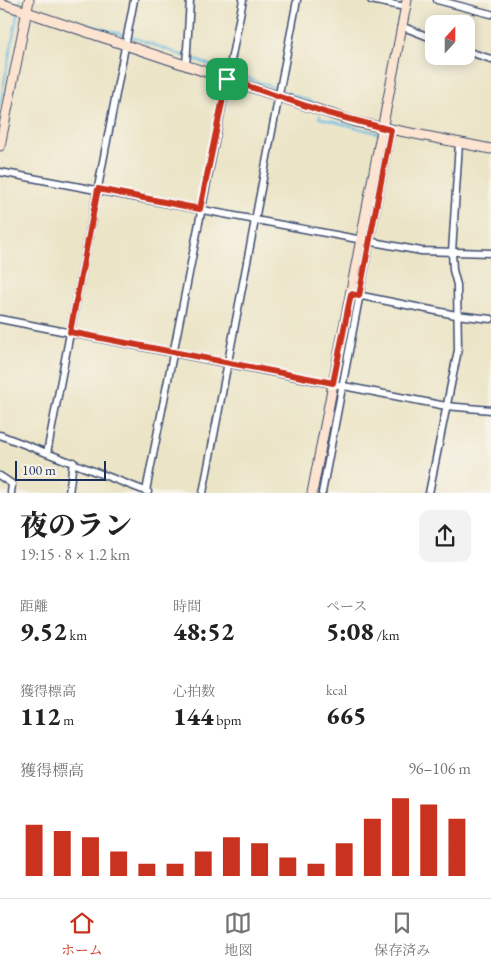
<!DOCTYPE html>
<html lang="ja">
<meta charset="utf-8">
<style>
:root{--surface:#fff;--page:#f2f2f2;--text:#222;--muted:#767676;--line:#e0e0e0;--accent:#c8321e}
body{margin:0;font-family:"EB Garamond","Noto Serif JP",serif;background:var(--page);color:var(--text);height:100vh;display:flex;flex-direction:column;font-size:19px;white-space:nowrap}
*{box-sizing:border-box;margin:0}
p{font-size:16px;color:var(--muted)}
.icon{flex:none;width:28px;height:28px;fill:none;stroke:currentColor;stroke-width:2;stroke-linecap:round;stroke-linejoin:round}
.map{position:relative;height:493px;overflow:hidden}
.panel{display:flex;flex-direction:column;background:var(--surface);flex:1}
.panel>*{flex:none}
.needle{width:32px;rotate:21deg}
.controls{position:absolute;left:425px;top:15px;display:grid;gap:10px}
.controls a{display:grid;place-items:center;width:50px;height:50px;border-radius:10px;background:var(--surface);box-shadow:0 2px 12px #0003;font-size:25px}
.scale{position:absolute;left:15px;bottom:12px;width:91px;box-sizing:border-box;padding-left:5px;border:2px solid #1b2f5e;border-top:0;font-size:14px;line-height:18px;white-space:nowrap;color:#1b2f5e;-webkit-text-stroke:4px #f7f3e8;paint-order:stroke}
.pin{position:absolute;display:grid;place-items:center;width:42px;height:42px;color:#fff;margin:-21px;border-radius:10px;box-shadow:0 2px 8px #0006}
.round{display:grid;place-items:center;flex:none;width:52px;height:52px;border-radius:10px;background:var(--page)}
.overview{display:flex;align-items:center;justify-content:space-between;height:85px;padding:0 20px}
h1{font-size:28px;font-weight:800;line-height:38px}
.figures{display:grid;grid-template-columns:repeat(3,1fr);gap:8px;height:85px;padding:5px 20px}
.figures div{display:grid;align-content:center}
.figures b{font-size:25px;font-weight:800}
.figures small{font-size:14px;font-weight:400}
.figures p{font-size:14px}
.chart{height:140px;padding:10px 20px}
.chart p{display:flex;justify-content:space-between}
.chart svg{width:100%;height:90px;margin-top:5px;stroke:var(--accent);stroke-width:6}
.menu{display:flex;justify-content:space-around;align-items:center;height:70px;border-top:1px solid var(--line);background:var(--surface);font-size:14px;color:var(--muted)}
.menu a{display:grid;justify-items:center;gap:2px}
.menu .on{color:var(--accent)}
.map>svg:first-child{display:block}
</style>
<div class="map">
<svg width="491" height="493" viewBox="0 0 491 493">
<rect width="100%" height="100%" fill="#f7f3e8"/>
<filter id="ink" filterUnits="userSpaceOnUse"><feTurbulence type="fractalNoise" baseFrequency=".02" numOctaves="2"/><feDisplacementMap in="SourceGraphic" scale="10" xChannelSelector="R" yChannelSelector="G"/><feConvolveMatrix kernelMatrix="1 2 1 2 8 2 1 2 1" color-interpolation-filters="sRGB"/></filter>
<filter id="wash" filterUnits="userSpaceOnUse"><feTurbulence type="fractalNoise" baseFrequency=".0096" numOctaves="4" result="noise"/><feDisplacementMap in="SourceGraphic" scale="20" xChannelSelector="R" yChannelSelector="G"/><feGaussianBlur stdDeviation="1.12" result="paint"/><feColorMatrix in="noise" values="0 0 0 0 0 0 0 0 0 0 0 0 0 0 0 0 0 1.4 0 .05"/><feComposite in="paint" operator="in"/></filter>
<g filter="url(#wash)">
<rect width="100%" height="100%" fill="#ebe4c6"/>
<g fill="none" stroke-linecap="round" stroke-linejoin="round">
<g stroke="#64bbe1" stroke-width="2">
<path d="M19 6 20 0"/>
<path d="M77 21 125 35"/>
<path d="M130 36 184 56"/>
<path d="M188 57 226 71"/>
<path d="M231 72 278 89"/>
<path d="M283 91 323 106"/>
<path d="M0 104 18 11"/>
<path d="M320 115 319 118 377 133"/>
<path d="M317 493 386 136H384"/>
</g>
</g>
</g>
<g filter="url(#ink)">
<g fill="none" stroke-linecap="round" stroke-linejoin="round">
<g stroke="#3a4a6e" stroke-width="9">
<g id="street">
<path d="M371 0 405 7"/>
<path d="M437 0 491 14"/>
<path d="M401 26 434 39"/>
<path d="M466 51 491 59"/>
<path d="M186 66 190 0"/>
<path d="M0 172 421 251 491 253"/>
<path d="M357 295 456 315 491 319"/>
<path d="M0 319 446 406 491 410"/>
<path d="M0 435 148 492"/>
<path d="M47 453 134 0"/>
<path d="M0 476 12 484 11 493"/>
<path d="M146 491 243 0"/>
<path d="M69 493 73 462"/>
<path d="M203 493 297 0"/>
<path d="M322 493 391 130"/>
<path d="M429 493 458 350 457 285 453 270 452 252 459 143"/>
</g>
</g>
<g stroke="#3a4a6e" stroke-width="11">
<g id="secondary">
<path d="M0 3 355 122 491 149"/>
<path d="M0 146 29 0"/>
<path d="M312 493 407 0"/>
</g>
</g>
<use href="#street" stroke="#fff" stroke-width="6"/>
<use href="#secondary" stroke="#fde4d1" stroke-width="9"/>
</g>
</g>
<g fill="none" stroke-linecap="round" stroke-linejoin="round" filter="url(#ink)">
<g stroke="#fff" stroke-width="10">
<path id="route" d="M227 79 327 113 391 130 359 296 351 294 333 383 70 332 98 189 200 209Z"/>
</g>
<use href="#route" stroke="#c8321e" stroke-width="6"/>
</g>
</svg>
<div class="controls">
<a><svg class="needle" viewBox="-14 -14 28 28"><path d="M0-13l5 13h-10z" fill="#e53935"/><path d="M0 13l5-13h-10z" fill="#767676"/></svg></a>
</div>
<div class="scale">100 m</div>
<div class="pin" style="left:227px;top:79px;background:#1e9e55"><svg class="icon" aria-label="arrive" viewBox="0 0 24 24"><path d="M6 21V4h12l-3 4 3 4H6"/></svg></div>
</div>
<section class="panel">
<div class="overview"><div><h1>夜のラン</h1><p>19:15 · 8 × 1.2 km</p></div><a class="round"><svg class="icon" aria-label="share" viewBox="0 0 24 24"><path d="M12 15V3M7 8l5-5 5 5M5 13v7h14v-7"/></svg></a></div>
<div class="figures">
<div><p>距離</p><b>9.52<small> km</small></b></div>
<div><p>時間</p><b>48:52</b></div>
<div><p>ペース</p><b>5:08<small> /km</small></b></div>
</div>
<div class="figures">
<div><p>獲得標高</p><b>112<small> m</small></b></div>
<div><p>心拍数</p><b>144<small> bpm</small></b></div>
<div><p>kcal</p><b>665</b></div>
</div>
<div class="chart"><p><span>獲得標高</span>96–106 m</p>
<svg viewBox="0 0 160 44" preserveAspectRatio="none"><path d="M5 44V19M15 44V22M25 44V25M35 44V32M45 44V38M55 44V38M65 44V32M75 44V25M85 44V28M95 44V35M105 44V38M115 44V28M125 44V16M135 44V6M145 44V9M155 44V16"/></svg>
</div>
</section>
<nav class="menu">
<a class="on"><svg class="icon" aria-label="home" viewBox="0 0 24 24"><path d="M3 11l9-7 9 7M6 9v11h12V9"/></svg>ホーム</a>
<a><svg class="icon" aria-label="map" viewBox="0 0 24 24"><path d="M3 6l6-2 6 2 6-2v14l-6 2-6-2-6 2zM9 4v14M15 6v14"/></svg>地図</a>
<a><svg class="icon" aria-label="saved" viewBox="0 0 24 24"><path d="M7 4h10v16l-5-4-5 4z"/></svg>保存済み</a>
</nav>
